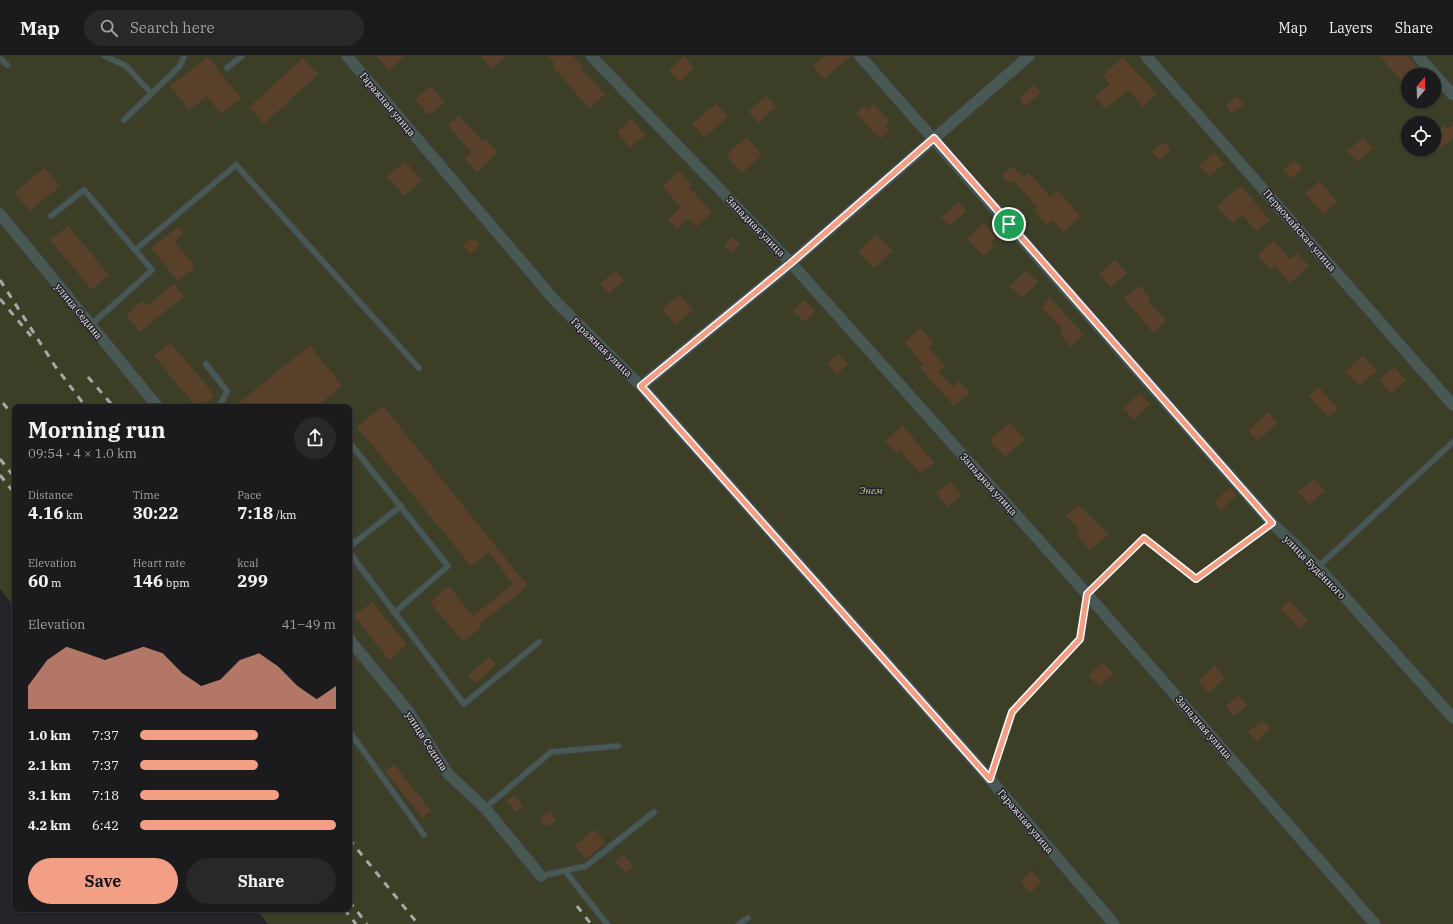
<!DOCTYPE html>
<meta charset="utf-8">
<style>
:root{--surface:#1b1a1d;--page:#28272a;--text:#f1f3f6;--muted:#a0a1a4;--line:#39383b;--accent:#f39f85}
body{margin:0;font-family:"IBM Plex Serif",serif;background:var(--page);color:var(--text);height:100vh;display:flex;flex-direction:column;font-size:15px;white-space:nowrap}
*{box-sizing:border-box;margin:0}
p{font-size:13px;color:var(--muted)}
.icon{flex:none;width:22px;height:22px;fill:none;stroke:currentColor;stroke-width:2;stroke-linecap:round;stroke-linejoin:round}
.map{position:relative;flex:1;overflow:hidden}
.drawer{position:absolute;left:12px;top:348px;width:340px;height:508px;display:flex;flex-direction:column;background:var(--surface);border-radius:8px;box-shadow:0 1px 3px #0004,0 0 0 1px var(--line)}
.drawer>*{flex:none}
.needle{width:26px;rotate:19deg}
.fabs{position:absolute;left:1401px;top:12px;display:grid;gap:8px}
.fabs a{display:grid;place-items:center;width:40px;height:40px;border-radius:50%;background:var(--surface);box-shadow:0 1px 3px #0004,0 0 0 1px var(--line);font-size:20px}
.pin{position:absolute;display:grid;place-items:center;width:34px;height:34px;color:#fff;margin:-17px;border:2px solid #fff;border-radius:50%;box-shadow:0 1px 4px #0007}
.round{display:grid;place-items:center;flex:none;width:42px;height:42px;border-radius:21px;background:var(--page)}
.summary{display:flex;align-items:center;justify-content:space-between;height:68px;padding:0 16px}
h1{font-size:22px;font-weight:700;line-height:30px}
.stats{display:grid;grid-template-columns:repeat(3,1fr);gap:6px;height:68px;padding:4px 16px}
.stats div{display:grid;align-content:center}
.stats b{font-size:17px;font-weight:700}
.stats small{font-size:11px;font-weight:400}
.stats p{font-size:11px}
.chart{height:112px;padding:8px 16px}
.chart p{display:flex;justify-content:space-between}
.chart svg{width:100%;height:72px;margin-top:4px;fill:var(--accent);opacity:.7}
.cta{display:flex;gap:8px;margin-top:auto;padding:8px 16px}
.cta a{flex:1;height:46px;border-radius:24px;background:var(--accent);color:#111;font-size:16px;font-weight:700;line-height:46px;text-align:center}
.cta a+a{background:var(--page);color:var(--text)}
ul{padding:0 16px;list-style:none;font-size:13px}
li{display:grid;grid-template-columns:64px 48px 1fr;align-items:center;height:30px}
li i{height:10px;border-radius:5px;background:var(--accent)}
header{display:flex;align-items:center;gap:24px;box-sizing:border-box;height:56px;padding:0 20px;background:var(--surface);border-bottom:1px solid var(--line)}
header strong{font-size:19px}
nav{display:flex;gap:22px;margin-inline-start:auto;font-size:14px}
.search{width:280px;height:36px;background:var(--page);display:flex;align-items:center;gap:10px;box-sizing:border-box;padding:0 14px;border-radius:22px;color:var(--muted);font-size:15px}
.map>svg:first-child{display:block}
</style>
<header>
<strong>Map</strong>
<div class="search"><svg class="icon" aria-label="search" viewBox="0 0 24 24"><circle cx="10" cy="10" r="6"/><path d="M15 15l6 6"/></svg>Search here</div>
<nav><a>Map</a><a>Layers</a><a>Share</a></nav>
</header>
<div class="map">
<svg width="1453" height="868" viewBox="0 0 1453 868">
<rect width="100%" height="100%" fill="#242327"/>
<path fill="#3c3f25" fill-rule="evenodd" d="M0 0H1453V868H268L256 853H349V351H15V552L0 533ZM1408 19H1434V45H1408ZM1408 67H1434V93H1408Z"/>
<g fill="#58402a">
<path d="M376 0H405L389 14Z"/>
<path d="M481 0H506L492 13Z"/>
<path d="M548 0H573L583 12 581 14 605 38 590 53 552 10 555 8Z"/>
<path d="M684 0 695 12 680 26 669 14Z"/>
<path d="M824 0H851L824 23 813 9Z"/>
<path d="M1380 0H1408L1424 19H1408V32Z"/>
<path d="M208 1 241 43 221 58 207 40 189 54 170 30Z"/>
<path d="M1123 1 1157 38 1143 51 1128 34 1105 53 1095 41 1110 28 1103 19Z"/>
<path d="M303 2 318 18 264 68 249 51Z"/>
<path d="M1034 29 1041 37 1025 50 1019 42Z"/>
<path d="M431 30 445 46 429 59 415 43Z"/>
<path d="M766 40 776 51 758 67 748 55Z"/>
<path d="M1237 40 1244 48 1233 58 1226 50Z"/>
<path d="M716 47 728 61 704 82 692 68Z"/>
<path d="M874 48 890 65 885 70 889 75 880 83 856 58 865 49 869 53Z"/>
<path d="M459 59 483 86 486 83 498 97 477 116 464 102 471 96 448 69Z"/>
<path d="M631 63 645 79 630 92 617 76Z"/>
<path d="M1453 68V82L1440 93 1434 86V79L1445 69 1448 73Z"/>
<path d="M747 81 762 99 742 117 726 99Z"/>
<path d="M1363 82 1373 93 1357 106 1347 95Z"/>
<path d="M1164 86 1171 94 1159 104 1152 96Z"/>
<path d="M1214 96 1224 108 1210 120 1199 109Z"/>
<path d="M1294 104 1302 113 1291 123 1283 114Z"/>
<path d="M405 105 422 125 404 140 387 120Z"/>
<path d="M1012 110 1023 122 1029 117 1050 141 1058 134 1081 161 1063 176 1053 164 1047 169 1034 154 1037 152 1014 125 1010 128 1002 119Z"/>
<path d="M45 111 60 130 30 155 14 137Z"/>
<path d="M680 115 692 129 689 131 712 157 696 171 688 163 677 173 668 163 681 151 662 130Z"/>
<path d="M1320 125 1338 146 1323 158 1305 137Z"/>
<path d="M1241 130 1270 164 1257 176 1243 159 1233 168 1217 150Z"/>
<path d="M958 146 967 155 949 170 941 161Z"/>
<path d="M984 167 996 181 990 187 994 191 983 200 967 182Z"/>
<path d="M68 170 109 219 92 234 50 184Z"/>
<path d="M178 171 184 178 175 185 195 211 178 225 151 192Z"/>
<path d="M877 178 893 195 874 212 858 195Z"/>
<path d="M472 181 480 189 471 198 463 190Z"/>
<path d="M733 181 740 189 731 197 724 189Z"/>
<path d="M1274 185 1290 203 1297 197 1309 210 1290 227 1275 210 1271 214 1258 199Z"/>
<path d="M1115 204 1127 217 1111 231 1099 218Z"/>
<path d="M616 214 624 224 609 238 600 228Z"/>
<path d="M1027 214 1038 226 1022 242 1010 230Z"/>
<path d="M174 228 184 240 140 276 126 259 142 245 147 250Z"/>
<path d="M1139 229 1150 242 1148 244 1166 265 1153 277 1124 242Z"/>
<path d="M680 238 693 254 676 269 662 253Z"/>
<path d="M1050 242 1084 279 1070 291 1060 278 1063 274 1041 251Z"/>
<path d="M804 244 815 256 804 266 793 254Z"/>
<path d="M920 272 933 286 928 291 945 310 939 316 953 331 959 325 970 337 954 350 919 311 923 308 904 286Z"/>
<path d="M171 287 215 340 201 351H196L154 300Z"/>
<path d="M310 289 342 330 316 351H234Z"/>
<path d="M838 298 848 308 837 318 827 308Z"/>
<path d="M1363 300 1377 315 1359 330 1345 315Z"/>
<path d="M1395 311 1406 324 1391 338 1379 324Z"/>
<path d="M1319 331 1338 353 1328 361 1309 340Z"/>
<path d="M1140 337 1150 348 1134 364 1123 352Z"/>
<path d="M383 350 528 530 480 568 482 571 463 586 430 546 449 530 473 560 513 528 488 496 471 510 357 371Z"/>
<path d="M1268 356 1278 367 1257 385 1248 374Z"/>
<path d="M1010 366 1025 383 1005 401 989 384Z"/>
<path d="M903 369 934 407 920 418 901 395 897 398 885 385Z"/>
<path d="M1314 422 1325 435 1309 449 1298 436Z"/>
<path d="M951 425 962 439 948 451 936 437Z"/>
<path d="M1230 431 1237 439 1221 454 1214 446Z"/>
<path d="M1078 449 1109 478 1090 494 1076 479 1080 475 1066 460Z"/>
<path d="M1290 544 1308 565 1299 573 1281 552Z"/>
<path d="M372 546 407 589 389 604 354 560Z"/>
<path d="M489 601 496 609 475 627 468 619Z"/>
<path d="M1103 606 1114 618 1099 631 1088 619Z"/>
<path d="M1215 610 1225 622 1208 637 1198 625Z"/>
<path d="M1239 639 1247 649 1234 660 1226 650Z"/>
<path d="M1262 664 1270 673 1257 685 1248 676Z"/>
<path d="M394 708 431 755 422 762 385 715Z"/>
<path d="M514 739 523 751 516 756 507 745Z"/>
<path d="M550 755 556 764 546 771 540 762Z"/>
<path d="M595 773 605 787 586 803 575 789Z"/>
<path d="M623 798 634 811 626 817 615 805Z"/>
<path d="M1032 814 1042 826 1030 837 1020 825Z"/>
</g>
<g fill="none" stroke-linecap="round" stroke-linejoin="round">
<g stroke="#403f43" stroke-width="8">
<g id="service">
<path d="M105 0 126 10 151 37"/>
<path d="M0 2 7 9"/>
<path d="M227 12 242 0"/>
<path d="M124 64 180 10 184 0"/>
<path d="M51 160 84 134 152 214 91 269"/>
<path d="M135 194 236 109 419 312"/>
<path d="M206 308 227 335 219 351"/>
<path d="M349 386 448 510 394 557"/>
<path d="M349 491 401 450"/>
<path d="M349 496 464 648 539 586"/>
<path d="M1318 511 1453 386"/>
<path d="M349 675 424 779"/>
<path d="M990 723 1012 656 1080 583 1087 538 1144 482 1196 523 1272 467"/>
<path d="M485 752 551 696 618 690"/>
<path d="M565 815 607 868"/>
<path d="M541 820 586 810 654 756"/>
<path d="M739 868 748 862"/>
</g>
</g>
<g stroke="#403f43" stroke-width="13">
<g id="minor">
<path d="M347 0 557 247 641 330 990 723 1114 868"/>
<path d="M591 0 791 207 1087 538 1375 868"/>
<path d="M860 0 1272 467 1318 511 1453 662"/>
<path d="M1146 0 1453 349"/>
<path d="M1418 0 1453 39"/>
<path d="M0 158 158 351"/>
<path d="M641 330 791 207 1029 0"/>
<path d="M349 583 409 656 448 718 485 752 541 820"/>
</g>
</g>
<use href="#service" stroke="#485852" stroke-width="5.5"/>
<use href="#minor" stroke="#485852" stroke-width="11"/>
<g stroke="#a7a7aa" stroke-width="3" stroke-dasharray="7 7" stroke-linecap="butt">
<path d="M0 224 55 310 86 351"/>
<path d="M0 243 31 280"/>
<path d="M88 321 114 351"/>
<path d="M3 347 15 362"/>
<path d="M0 403 15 422"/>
<path d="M0 419 15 438"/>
<path d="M349 783 418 868"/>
<path d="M349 845 367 868"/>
<path d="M577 850 591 868"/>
<path d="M344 853 356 868"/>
</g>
</g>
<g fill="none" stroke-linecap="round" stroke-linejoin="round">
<g stroke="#fff" stroke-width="8">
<path id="route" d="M934 82 1272 467 1196 523 1144 482 1087 538 1080 583 1012 656 990 723 641 330 791 207Z"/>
</g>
<use href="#route" stroke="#f39f85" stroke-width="5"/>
</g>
<g text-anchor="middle" stroke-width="3" stroke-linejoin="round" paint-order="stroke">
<g font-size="10" fill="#eaeaed" stroke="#242327">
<text transform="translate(388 48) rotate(50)" y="4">Гаражная улица</text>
<text transform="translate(756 170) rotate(46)" y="4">Западная улица</text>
<text transform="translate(1300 174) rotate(49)" y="4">Первомайская улица</text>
<text transform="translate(79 255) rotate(51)" y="4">улица Седина</text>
<text transform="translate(602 291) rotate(44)" y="4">Гаражная улица</text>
<text transform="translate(989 428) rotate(48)" y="4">Западная улица</text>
<text transform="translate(1315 511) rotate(46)" y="4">улица Будённого</text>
<text transform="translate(1204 671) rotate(49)" y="4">Западная улица</text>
<text transform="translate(427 685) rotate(57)" y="4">улица Седина</text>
<text transform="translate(1026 765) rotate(50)" y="4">Гаражная улица</text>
</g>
<g font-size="10" font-style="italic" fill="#c5cb91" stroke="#242327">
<text x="871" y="438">Энем</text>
</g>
</g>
</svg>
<div class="fabs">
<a><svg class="needle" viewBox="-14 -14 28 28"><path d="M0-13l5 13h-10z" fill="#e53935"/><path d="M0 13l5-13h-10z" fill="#a0a1a4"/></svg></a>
<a><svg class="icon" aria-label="locate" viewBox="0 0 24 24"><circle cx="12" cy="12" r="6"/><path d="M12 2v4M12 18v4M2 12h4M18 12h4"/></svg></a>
</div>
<div class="pin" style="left:1009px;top:168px;background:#1e9e55"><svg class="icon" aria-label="arrive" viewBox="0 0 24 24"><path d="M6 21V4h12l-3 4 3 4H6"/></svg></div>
<section class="drawer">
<div class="summary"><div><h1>Morning run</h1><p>09:54 · 4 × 1.0 km</p></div><a class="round"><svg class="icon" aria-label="share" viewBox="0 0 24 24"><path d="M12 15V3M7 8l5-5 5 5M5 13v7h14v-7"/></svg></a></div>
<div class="stats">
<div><p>Distance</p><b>4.16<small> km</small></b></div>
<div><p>Time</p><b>30:22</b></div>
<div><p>Pace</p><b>7:18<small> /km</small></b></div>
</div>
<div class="stats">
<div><p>Elevation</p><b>60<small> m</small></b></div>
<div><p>Heart rate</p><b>146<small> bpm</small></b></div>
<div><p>kcal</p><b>299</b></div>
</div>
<div class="chart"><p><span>Elevation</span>41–49 m</p>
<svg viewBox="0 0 160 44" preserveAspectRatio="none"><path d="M0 44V30L10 14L20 6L30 10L40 14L50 10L60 6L70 10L80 22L90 30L100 26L110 14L120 10L130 18L140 30L150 38L160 30V44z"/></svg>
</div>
<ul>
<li><b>1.0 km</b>7:37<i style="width:60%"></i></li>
<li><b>2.1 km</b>7:37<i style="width:60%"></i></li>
<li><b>3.1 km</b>7:18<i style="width:71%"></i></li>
<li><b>4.2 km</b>6:42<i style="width:100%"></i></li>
</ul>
<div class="cta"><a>Save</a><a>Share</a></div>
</section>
</div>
